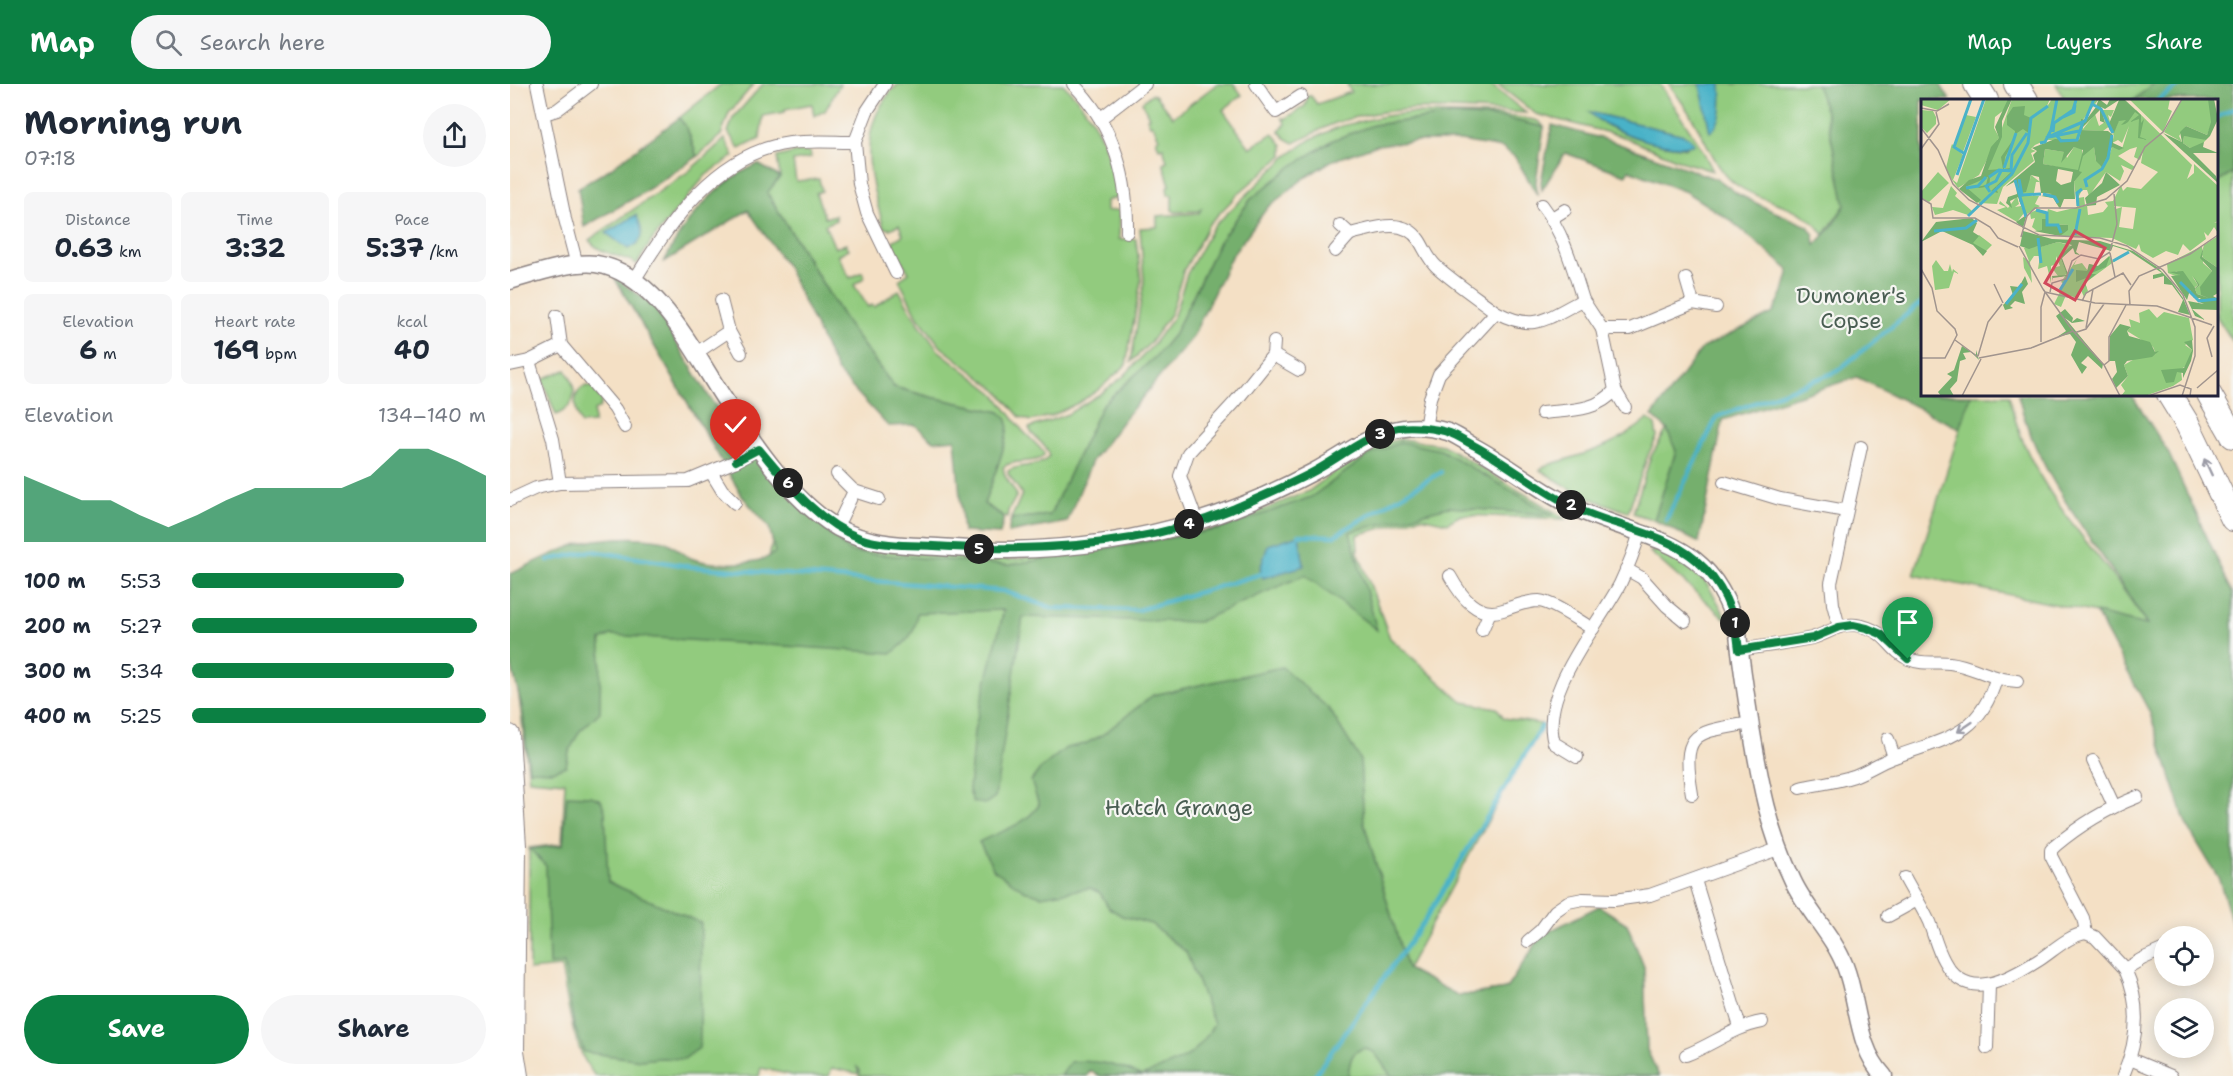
<!DOCTYPE html>
<meta charset="utf-8">
<style>
:root{--surface:#fff;--page:#f6f6f7;--text:#1f2937;--muted:#747a83;--accent:#0b8043}
body{margin:0;font-family:"Shantell Sans",sans-serif;background:var(--page);color:var(--text);height:100vh;display:flex;flex-direction:column;font-size:22px;white-space:nowrap}
*{box-sizing:border-box;margin:0}
p{font-size:20px;color:var(--muted)}
.icon{flex:none;width:33px;height:33px;fill:none;stroke:currentColor;stroke-width:2;stroke-linecap:round;stroke-linejoin:round}
.map{position:relative;flex:1;overflow:hidden}
.details{display:flex;flex-direction:column;background:var(--surface);width:510px}
.details>*{flex:none}
.tools{position:absolute;left:1644px;top:842px;display:grid;gap:12px}
.tools a{display:grid;place-items:center;width:60px;height:60px;border-radius:50%;background:var(--surface);box-shadow:0 3px 15px #0003;font-size:30px}
.pin{position:absolute;display:grid;place-items:center;width:51px;height:51px;color:#fff;margin:-62px -26px;border-radius:50% 50% 50% 0;rotate:-45deg;box-shadow:0 0 6px #0007}
.pin .icon{rotate:45deg}
.km{position:absolute;width:30px;height:30px;margin:-15px;border-radius:50%;background:#222;color:#fff;font-size:16px;line-height:30px;text-align:center}
.round{display:grid;place-items:center;flex:none;width:63px;height:63px;border-radius:32px;background:var(--page)}
.headline{display:flex;align-items:center;justify-content:space-between;height:102px;padding:0 24px}
h1{font-size:33px;font-weight:700;line-height:45px}
.metrics{display:grid;grid-template-columns:repeat(3,1fr);gap:9px;height:102px;padding:6px 24px}
.metrics div{display:grid;align-content:center;border-radius:9px;background:var(--page);text-align:center}
.metrics b{font-size:26px;font-weight:700}
.metrics small{font-size:16px;font-weight:400}
.metrics p{font-size:16px}
.chart{height:168px;padding:12px 24px}
.chart p{display:flex;justify-content:space-between}
.chart svg{width:100%;height:108px;margin-top:6px;fill:var(--accent);opacity:.7}
.primary-button{display:flex;gap:12px;margin-top:auto;padding:12px 24px}
.primary-button a{flex:1;height:69px;border-radius:36px;background:var(--accent);color:#fff;font-size:24px;font-weight:700;line-height:69px;text-align:center}
.primary-button a+a{background:var(--page);color:var(--text)}
ul{padding:0 24px;list-style:none;font-size:20px}
li{display:grid;grid-template-columns:96px 72px 1fr;align-items:center;height:45px}
li i{height:15px;border-radius:8px;background:var(--accent)}
header{display:flex;align-items:center;gap:36px;box-sizing:border-box;height:84px;padding:0 30px;background:var(--accent);color:#fff}
header strong{font-size:28px}
nav{display:flex;gap:33px;margin-inline-start:auto;font-size:21px}
.search{width:420px;height:54px;background:var(--page);display:flex;align-items:center;gap:15px;box-sizing:border-box;padding:0 21px;border-radius:33px;color:var(--muted);font-size:22px}
main{display:flex;flex:1;min-height:0}
.map>svg:first-child{display:block}
</style>
<header>
<strong>Map</strong>
<div class="search"><svg class="icon" aria-label="search" viewBox="0 0 24 24"><circle cx="10" cy="10" r="6"/><path d="M15 15l6 6"/></svg>Search here</div>
<nav><a>Map</a><a>Layers</a><a>Share</a></nav>
</header>
<main>
<section class="details">
<div class="headline"><div><h1>Morning run</h1><p>07:18</p></div><a class="round"><svg class="icon" aria-label="share" viewBox="0 0 24 24"><path d="M12 15V3M7 8l5-5 5 5M5 13v7h14v-7"/></svg></a></div>
<div class="metrics">
<div><p>Distance</p><b>0.63<small> km</small></b></div>
<div><p>Time</p><b>3:32</b></div>
<div><p>Pace</p><b>5:37<small> /km</small></b></div>
</div>
<div class="metrics">
<div><p>Elevation</p><b>6<small> m</small></b></div>
<div><p>Heart rate</p><b>169<small> bpm</small></b></div>
<div><p>kcal</p><b>40</b></div>
</div>
<div class="chart"><p><span>Elevation</span>134–140 m</p>
<svg viewBox="0 0 160 44" preserveAspectRatio="none"><path d="M0 44V17L10 22L20 27L30 27L40 33L50 38L60 33L70 27L80 22L90 22L100 22L110 22L120 17L130 6L140 6L150 11L160 17V44z"/></svg>
</div>
<ul>
<li><b>100 m</b>5:53<i style="width:72%"></i></li>
<li><b>200 m</b>5:27<i style="width:97%"></i></li>
<li><b>300 m</b>5:34<i style="width:89%"></i></li>
<li><b>400 m</b>5:25<i style="width:100%"></i></li>
</ul>
<div class="primary-button"><a>Save</a><a>Share</a></div>
</section>
<div class="map">
<svg width="1723" height="992" viewBox="0 0 1723 992">
<rect width="100%" height="100%" fill="#f6f6f2"/>
<filter id="ink" filterUnits="userSpaceOnUse"><feTurbulence type="fractalNoise" baseFrequency=".0167" numOctaves="2"/><feDisplacementMap in="SourceGraphic" scale="12" xChannelSelector="R" yChannelSelector="G"/><feConvolveMatrix kernelMatrix="1 2 1 2 8 2 1 2 1" color-interpolation-filters="sRGB"/></filter>
<filter id="wash" filterUnits="userSpaceOnUse"><feTurbulence type="fractalNoise" baseFrequency=".008" numOctaves="4" result="noise"/><feDisplacementMap in="SourceGraphic" scale="24" xChannelSelector="R" yChannelSelector="G"/><feGaussianBlur stdDeviation="1.35" result="paint"/><feColorMatrix in="noise" values="0 0 0 0 0 0 0 0 0 0 0 0 0 0 0 0 0 1.4 0 .05"/><feComposite in="paint" operator="in"/></filter>
<g filter="url(#wash)">
<rect width="100%" height="100%" fill="#f4e0c5"/>
<g fill="#92cb7e" stroke="#5a765c" stroke-width="1.5" fill-rule="evenodd">
<path d="M211 0H244L219 29 211 51 187 73 177 44 169 34Z"/>
<path d="M253 0H330L315 27 304 32 302 20 275 25V28L253 32 250 55 229 65 218 48 223 34Z"/>
<path d="M388 0H553C588 32 599 68 609 113L596 117V127L607 126 610 128 609 155H626L631 197 616 281 587 307 568 319 541 332 521 337 510 333 488 307 431 263 408 233 389 196 399 189 382 160 383 157 393 151 389 141 380 145 374 144C359 92 344 43 388 0Z"/>
<path d="M707 0H724L732 11 713 26 740 64 763 49 773 61V71L730 108 699 140 673 188 661 229 640 259 621 278 634 197 630 144 647 143V132L689 129 691 125 688 127 665 128 662 126V111H658L657 103 660 101 653 79 657 77 653 63 649 64 646 56 649 54 643 41H640L637 34 639 33 632 18 641 10 645 11 663 33Z"/>
<path d="M837 0H916L920 4 928 0H980L1016 29C952 25 888 18 826 39 811 44 798 53 784 59L775 54 769 46 776 40 772 34 775 35 795 22 798 12H801L807 20 841 8Z"/>
<path d="M987 0H1150L1191 63 1203 87 1173 78 1111 52 1026 30ZM1079 28 1174 51 1177 64C1146 61 1102 50 1079 28Z"/>
<path d="M1159 0H1306L1316 28 1335 121 1314 151C1294 119 1256 121 1228 102 1208 89 1199 62 1187 42 1179 27 1169 14 1159 0Z"/>
<path d="M1546 0H1643L1624 16H1555Z"/>
<path d="M901 29 989 31 1025 36 1030 38 1034 43 993 34 942 31 863 41 741 115 709 158 665 249 646 272 592 321 540 431 501 435 512 410 498 390V387C510 379 530 385 539 372 538 360 523 355 519 344L558 330 590 310 614 292 642 262 664 232 677 190 703 143 777 72 801 55 831 42 874 32Z"/>
<path d="M215 55 224 72 196 91 142 156 127 180C112 171 90 171 79 156L179 87Z"/>
<path d="M287 68H300L301 74 283 77 286 97 309 95 312 107 306 109 315 134 325 131 326 136 315 141 325 164 336 160 339 165 328 171 340 194 352 188 355 193 344 201 358 223 362 221 364 223 389 206 405 234 428 266 484 309 512 346 534 368V372C523 381 505 374 493 383L495 392 507 411 498 427 497 434 474 420C479 405 502 349 497 336 495 333 492 331 490 328L421 313 384 303 338 241 257 108 270 93 267 73Z"/>
<path d="M1723 89V258L1707 233 1706 99Z"/>
<path d="M56 286C68 305 68 321 46 331L32 295Z"/>
<path d="M76 302 83 303 92 317 89 324 84 327V339L71 340C65 329 60 307 76 302Z"/>
<path d="M1461 311H1499C1506 345 1520 378 1540 408 1570 455 1609 493 1637 542L1586 529 1404 491Z"/>
<path d="M1138 335 1145 341 1147 353 1138 371 1118 428 1071 411 1030 386 1034 382C1076 370 1103 363 1138 335Z"/>
<path d="M1157 345 1166 367 1144 436 1123 429 1141 372Z"/>
<path d="M891 355 933 361 1056 435 951 431 937 439 911 433 847 451 848 468 880 554 953 618 987 624 994 634 1031 640 897 885 949 912 996 905 1032 851 1089 822 1117 840 1134 883 1137 966 1149 992H591L580 987 577 992H349L350 986 347 983 349 990 322 984 319 992H285L251 984 249 992H85C62 965 58 917 51 883L19 886V764L52 760 55 698 19 695 7 597 0 578V497L257 483 265 444 242 376 340 464 500 476 709 444 799 407 858 363Z"/>
<path d="M1145 466C1183 468 1203 508 1218 537L1140 468Z"/>
</g>
<g fill="#75af6d" stroke="#4c6854" stroke-width="1.5">
<path d="M1306 0H1430L1440 16H1412V310L1461 311 1450 345 1347 293 1213 336 1189 459 1144 436 1166 367 1157 345 1142 332 1192 264 1263 229 1273 208 1279 186 1220 136 1176 108 1119 86 1116 91 1055 69 1032 106 1031 98 1042 41 1101 57 1209 96 1228 110 1258 125 1298 142 1304 151 1305 161 1320 145 1335 121 1316 28Z"/>
<path d="M1643 0H1723V89L1707 99 1706 16H1624Z"/>
<path d="M942 31 993 34 1034 43 1026 98 1028 112 1005 73 992 64 950 57H908L867 61 821 77 793 95 757 124 721 173 682 254 615 334 582 377 557 438 498 449 501 435 540 431 592 321 646 272 665 249 709 158 741 115 782 82 823 56 863 41Z"/>
<path d="M169 34 177 44 187 73 131 110 74 143 68 104 98 86Z"/>
<path d="M248 80 270 93 257 109 338 241 384 303 421 313 490 328C493 331 495 333 497 336 502 349 479 405 474 420L494 433 490 450 453 448 445 355 424 357 405 341 378 342 327 287 277 183 238 126 154 178C175 135 204 100 248 80Z"/>
<path d="M104 193 144 222 203 319 294 426 340 468 498 481 711 445 801 413 859 371 891 358 931 366 1043 431 938 423 840 448 867 546 795 491 688 538 513 533 485 713 475 720 463 718 459 706 464 647 494 526 407 529C406 549 397 558 382 569L101 551 91 556 90 628 69 648 59 668 56 682 42 687 19 686 13 627 0 576V490C29 477 62 457 95 455 112 453 133 453 150 456 161 457 171 470 181 474 197 482 253 482 265 468L259 443 232 412Z"/>
<path d="M1508 311H1622L1658 368 1723 510V843L1709 795 1676 740 1639 627 1586 529 1637 541C1593 465 1528 398 1508 311Z"/>
<path d="M772 583 819 625 850 675 854 739 897 885 949 912 996 905 1032 851 1089 822 1117 840 1134 883 1137 966 1149 992H881L865 969 855 964C840 967 840 978 838 992H591L580 987 577 992H551L560 978C586 975 608 981 632 992 669 975 682 979 704 940L676 868 641 840 612 832 599 824 590 809 580 804 531 812 514 806 484 786 469 758C490 747 515 742 529 721L521 697 530 685 556 664 575 660 592 651 643 611Z"/>
<path d="M57 711 81 712 91 716 95 727 98 798 191 839 190 953 189 964 174 975 150 974 131 976 74 968 64 941 54 880 39 881 36 782 20 765 53 761Z"/>
</g>
<g fill="#4ab2c8" stroke="#366a82" stroke-width="1.5">
<path d="M1190 0H1211C1212 17 1214 37 1200 48Z"/>
<path d="M1079 28 1174 51 1178 53 1184 60C1163 70 1093 45 1079 28Z"/>
<path d="M126 131C134 146 136 158 118 165L96 149Z"/>
<path d="M789 451 794 482 753 494 750 485 758 461Z"/>
</g>
<g fill="none" stroke-linecap="round" stroke-linejoin="round">
<g stroke="#4ab2c8" stroke-width="4.5">
<path d="M1648 16 1672 0"/>
<path d="M1706 34 1723 25"/>
<path d="M1156 436 1207 333 1326 288 1412 218"/>
<path d="M789 451 824 452 931 388"/>
<path d="M38 476 82 467 184 483 493 507 542 524 628 526 751 490"/>
<path d="M804 992 915 836 1032 642"/>
</g>
</g>
</g>
<g filter="url(#ink)">
<g fill="none" stroke-linecap="round" stroke-linejoin="round">
<g stroke="#8b8180" stroke-width="14">
<g id="minor">
<path d="M27 0 55 135 67 181"/>
<path d="M375 0 357 27 345 58 349 100 357 129 386 189"/>
<path d="M563 0C604 41 618 92 617 148"/>
<path d="M746 0 766 28 791 12"/>
<path d="M34 30 47 26 81 0"/>
<path d="M591 34 635 0"/>
<path d="M1042 134 1055 126"/>
<path d="M830 141 840 150C862 145 893 132 909 156 915 165 918 175 927 183 945 199 966 213 986 228"/>
<path d="M825 167 840 150"/>
<path d="M125 195C161 137 206 69 280 59 301 56 323 58 345 58"/>
<path d="M211 216 219 247"/>
<path d="M1073 216 1092 245H1120L1183 219 1176 195"/>
<path d="M1183 219 1206 223"/>
<path d="M47 232 51 261 105 325 115 343"/>
<path d="M186 269 219 247 231 269"/>
<path d="M763 271 789 286"/>
<path d="M19 277 43 355 50 399"/>
<path d="M0 281 19 277 51 261"/>
<path d="M1105 306 1115 323"/>
<path d="M1032 329C1058 326 1087 328 1105 306L1092 245"/>
<path d="M915 345 920 314 929 290 986 228C1026 249 1036 234 1073 216 1062 181 1054 150 1032 121"/>
<path d="M201 388 212 406 225 419"/>
<path d="M1214 398 1270 415 1336 427"/>
<path d="M344 407 369 415"/>
<path d="M0 416 26 404 50 399 178 397 226 377 249 365"/>
<path d="M687 438 670 392 678 369 725 318 763 271 764 258"/>
<path d="M327 443 344 407 327 390"/>
<path d="M1116 485 1132 494 1157 522 1175 537"/>
<path d="M940 492C951 512 967 535 993 526 1005 522 1016 517 1029 517 1043 518 1070 538 1083 545"/>
<path d="M1329 543 1323 520 1321 499 1351 363"/>
<path d="M972 546 980 528"/>
<path d="M1229 566C1254 562 1278 559 1302 554 1318 550 1329 539 1346 541 1379 546 1377 566 1399 575 1412 581 1427 577 1440 579 1464 582 1482 596 1507 597"/>
<path d="M1378 655 1384 673"/>
<path d="M1067 673 1044 659C1029 608 1087 544 1110 500 1118 483 1125 465 1130 448"/>
<path d="M1583 677 1604 722"/>
<path d="M1290 704C1308 700 1326 698 1344 692 1357 687 1369 679 1382 674 1431 655 1469 654 1486 595"/>
<path d="M1182 710C1171 646 1184 649 1241 639"/>
<path d="M1627 713C1596 725 1570 741 1545 762L1541 766V772L1573 834 1576 849 1585 853 1615 885 1632 875 1654 865"/>
<path d="M1395 794C1403 809 1412 823 1419 838 1424 851 1427 865 1434 877 1457 920 1499 895 1529 876 1543 867 1559 851 1576 849"/>
<path d="M1185 796 1230 943"/>
<path d="M1378 832 1407 816"/>
<path d="M1018 857 1031 846 1045 827 1058 818 1073 815 1104 816 1140 811 1268 765"/>
<path d="M1477 964 1479 901"/>
<path d="M1176 971C1202 961 1224 943 1252 938"/>
<path d="M1620 975 1661 992"/>
<path d="M1613 992C1628 957 1631 920 1615 885"/>
</g>
</g>
<g stroke="#8b8180" stroke-width="19">
<path id="tertiary" d="M0 197C24 190 61 177 86 180 146 189 183 267 213 313 243 358 281 417 328 444 359 461 394 461 428 463 447 464 467 466 486 466 554 466 624 457 688 437 727 425 767 407 803 388 850 363 879 331 938 348 946 351 955 357 963 362 1002 383 1036 412 1076 429 1150 460 1203 457 1228 549 1231 580 1236 612 1241 643 1250 697 1259 748 1283 797 1297 827 1323 851 1335 882 1349 918 1346 963 1374 992"/>
</g>
<g stroke="#8b8180" stroke-width="20">
<path id="secondary" d="M0 650 7 762 5 967 9 992"/>
</g>
<g stroke="#8b8180" stroke-width="26">
<g id="motorway">
<path d="M1466 0 1476 16"/>
<path d="M1506 0 1516 16"/>
<path d="M1659 310 1678 341 1723 435"/>
<path d="M1699 310 1723 352"/>
</g>
</g>
<use href="#minor" stroke="#fff" stroke-width="12"/>
<use href="#tertiary" stroke="#fff" stroke-width="16"/>
<use href="#secondary" stroke="#fff" stroke-width="18"/>
<use href="#motorway" stroke="#fff" stroke-width="24"/>
</g>
<defs><path id="oneway-shaft" d="M-6 0H5M1.5-3L5.5 0L1.5 3" fill="none" stroke-width="1.6" stroke-linecap="round" stroke-linejoin="round" transform="scale(1.5)"/></defs>
<g stroke="#9c9ca7">
<use href="#oneway-shaft" transform="translate(1698 383) rotate(-115)"/>
<use href="#oneway-shaft" transform="translate(1455 643) rotate(146)"/>
</g>
</g>
<g fill="none" stroke-linecap="round" stroke-linejoin="round" filter="url(#ink)">
<g stroke="#fff" stroke-width="12">
<path id="route" d="M226 377 249 365C278 399 307 438 350 454 372 462 400 461 424 462 520 468 630 464 720 426 748 414 777 402 803 388 831 373 857 350 889 344 903 342 926 344 940 349 948 352 957 358 965 362 1003 383 1036 412 1077 429 1113 444 1156 450 1186 476 1213 499 1226 532 1229 566L1303 554 1329 543 1343 541 1357 544 1371 550 1398 575"/>
</g>
<use href="#route" stroke="#0b8043" stroke-width="8"/>
</g>
<g text-anchor="middle" stroke-width="4.5" stroke-linejoin="round" paint-order="stroke">
<g font-size="22" fill="#495d52" stroke="#f6f6f2">
<text x="1341" y="219">Dumoner's<tspan x="1341" dy="25">Copse</tspan></text>
<text x="669" y="731">Hatch Grange</text>
</g>
</g>
<g transform="translate(1411 15)">
<rect width="297" height="297" fill="#f4e0c5"/>
<path d="M0 0H30L17 11 0 6ZM65 0H89L88 7 74 18 73 29 78 38 58 76 37 89 29 78 25 69 30 48 31 45 42 56 32 81 36 84ZM91 0H129L125 9 131 0H178L161 22 162 30 174 15 178 27 184 23 181 11H193L190 18 187 16 190 26 182 32 160 31 158 41H125L114 46 110 50 115 52 110 54 113 62 82 88 76 105 58 104 43 89 64 78ZM208 0H249L247 10 251 12 242 33ZM261 0 288 1 291 23 286 36 265 27 258 37 261 43 243 33ZM210 6 271 66 266 80 273 74V65L297 87V122L293 124 297 123V134L293 128 287 137 283 133 285 140 269 152 262 145 257 156 245 152 232 159 220 152 218 145 215 150 191 139 139 137 147 126 127 125 121 121V131L116 132 111 128 114 119 110 120 109 114 118 110 126 115 127 110 136 113 166 106 167 116 182 113 187 107 184 103 192 102 200 86 202 92 206 88 220 90 237 73 220 64 222 52 219 61 213 58 216 48 209 50 197 57 214 68 211 71 200 66 203 72 199 82 185 73 168 97 166 91H161L157 99 163 98 164 106 156 108 153 83 160 73 122 65 124 50 144 53 146 59 153 48 161 49V56L173 47 175 62 189 54 191 48 201 50 208 27 201 44 197 41 191 44 193 36 188 33 192 35 198 21H205L215 11ZM193 107 215 109 212 130 198 128 201 108 195 110ZM0 11 12 12 15 18V25L6 34 0 28ZM45 16 55 18 42 53 34 47ZM263 37 279 38 285 41 278 48 269 49 262 44ZM17 73 28 84 8 103 0 99V93ZM110 76 119 83H115L113 94 98 97 96 82 103 90 100 80H109ZM30 87 36 94 34 97 51 112 47 116 32 111 14 116 11 108 22 109ZM96 97 98 105 94 108 100 107 103 114 96 123 76 111 85 108 78 105 79 102 87 109ZM100 97H118L114 105 119 107 106 115 98 102ZM52 136V142L58 136 71 146 64 153 45 140ZM297 137V169L281 158 283 146ZM137 143 151 147 140 160 146 175 140 178 131 177H137L131 169 139 167 135 157V165L130 167V157V184L126 167 117 170 119 157H113L109 163 111 184 103 169 102 158 108 162 103 149 117 147 120 156 119 148ZM281 147 282 164 291 172 281 191 280 195 287 197 283 189 289 186 292 192 289 199 276 195 274 190 279 186 271 177 277 186 273 189 260 174 254 172 259 176 257 178 247 174 246 165ZM188 157 192 162 198 159 164 184 167 192 163 198 160 191 157 199 145 196 140 208 133 205 143 185 140 183 156 160 153 166 161 164 167 172 168 165 177 167ZM15 161 23 172H27L29 165 31 173 32 170 38 175 33 173 28 189 14 191 11 167ZM228 210 236 219 243 213 268 219 272 241 264 246 271 251 267 266 260 270 261 281 252 287 224 297H200L204 292 200 286 207 277 203 266 217 258 235 255 232 248 206 232 210 228 208 220 219 224 218 214Z" fill="#92cb7e" fill-rule="evenodd"/>
<path d="M87 0H91L81 22V38L67 71 82 70 80 58 94 38V32L86 26V17L92 8 104 7 103 16 110 19 109 35 102 30 96 34 91 46 84 58 83 70 89 69 92 76 75 88 77 94 70 92 90 73 78 71 69 78 68 93 65 88 58 89 56 88 65 86 67 78 45 88 60 101 56 104 38 90 48 81 60 77 70 48 78 39 74 28ZM178 0 186 6 189 0H203L220 16V24L223 20 219 38 227 41 217 39 218 20 209 23 218 16 214 13 207 23 204 25 200 26 205 21 198 22 193 34 189 32 187 27 198 1 184 10 180 8 184 24 179 22V11L160 30V20L165 21 175 8 170 4 175 7ZM287 0H293L297 20 289 37 285 41 263 37 262 44 269 49 283 43 282 48 297 54H272L295 77 297 84 242 34 261 43 259 33 265 27 286 36 290 23ZM160 31 187 32 192 36V44L203 49 198 51 191 48 181 68 175 62 173 48 162 57 158 72 161 73 153 83 154 100H143L139 110 132 99 120 97 131 95 120 94 118 78 110 76 105 93 100 94 97 82 99 96 119 94 98 98 106 115 102 129 95 123 104 117 97 98 89 102 91 109 85 104 87 98 96 95 95 85 93 83 84 88 114 63 112 56 116 52 111 49 134 40 158 41ZM153 48 162 51 157 71 122 65 124 50 143 53 140 64ZM137 70 152 73 150 83 140 86 135 82ZM185 73 199 86 176 98 175 106 166 107 164 99 181 84ZM51 119 56 124 52 133 69 144 58 137 52 144 66 152 62 157 52 146 21 132 0 143 15 123ZM121 120H126L127 125 147 126V131L139 137 113 132 121 131ZM102 132 131 140 179 142 212 152 236 168 250 182 262 199 269 216 257 213 262 201 251 186 243 185V177L232 180V176L241 174 208 152 192 147 190 152 158 143 155 153 159 156 154 155 152 149 141 159 147 175 146 177 132 179V182L131 177 146 176 140 160 142 154 151 146 137 143 120 148V157L117 147 108 150 99 147ZM283 146 281 158 297 169V194L292 197 297 200V211L271 210 284 221 274 217 267 202 283 205 276 202 280 199H273L269 191 266 201 250 177 259 176 248 173 262 172 274 189 277 186 272 177 279 186 274 190 276 195 288 199 280 196 279 188 291 172 279 159ZM189 157 185 168 168 175H175L164 184 166 190 163 184 165 179 155 183V171L166 172 168 165 177 167ZM104 177 107 185 101 193 104 205 94 202 89 207 92 209 84 211 82 206 92 196 89 187 98 188ZM144 210 152 219 151 223 156 219 164 222 151 224 144 219 182 265 181 270 167 257 160 264 166 268 161 275 150 256 155 243 149 235 136 238 145 232 135 217ZM199 225 210 228 206 232 208 237 229 243 234 253 238 252 231 258 206 262 203 266 207 277 195 289 191 280 196 273 194 262H188L189 237ZM271 241 272 252 270 262 262 279V274L256 273 253 283 245 284 240 271 263 269 271 251 263 243ZM41 247 55 256V251L58 261 50 253 42 254 45 260 39 262 36 282 29 290 33 297H20L17 293 31 278 26 275 33 271Z" fill="#75af6d" fill-rule="evenodd"/>
<path fill="none" stroke="#4ab2c8" stroke-width="3" d="M171 5 180 10 192 34M138 20 153 13 154 6M132 33 133 24 152 11 155 1M136 37 140 42 156 41 162 23M128 38 158 32M125 39 164 22 173 0M119 44 124 43 130 31 136 0M44 55 33 48 50 0M83 69 95 34M91 75 107 44 110 19 127 7M36 76 63 0M68 78 78 71 90 72 91 56 106 34M98 80 101 96 120 95M94 81 105 118M166 88 164 81 181 70 187 59 191 36M45 89 57 87 65 78M69 93 65 87 75 82 80 72M122 95 134 98 137 104M157 107 156 94 161 90M115 111 126 114V126H137L140 134M47 117 91 75M13 132 45 129 56 121M154 136 159 110M117 139 120 164M192 162 208 153M259 183 278 202 297 200M139 191 152 170M85 205 101 185"/>
<path fill="none" stroke="#a0948e" stroke-width="1.5" d="M0 9 16 12 28 5M0 29 17 51 32 85 48 101 118 136 179 139 206 147 242 171 262 196 274 228V257L261 297M0 50 18 25 15 13M0 99 10 105 12 119H54L69 128 77 139 97 148M100 138 106 117 114 109H155L185 100 206 82 224 48 242 33 261 0M98 147 123 192M189 152 196 125 193 95M189 154 194 178M0 170 11 189 16 212 34 230 36 236 24 259H0M73 185 82 204M122 190 152 232 183 266 199 297M124 193 174 204 236 207 291 226M129 193 131 184 145 180 151 162 160 156 178 160 189 153M161 202 165 194 202 174 210 186M209 206 208 192 218 177 269 155 297 136M165 229 172 190M153 234 165 230 183 205M34 241 57 258M120 243V208L124 193M57 257 67 223 81 205M291 258 286 239 293 227M58 259 110 249 152 232M183 266 188 262V238L205 206M276 289 297 271M41 297 60 260M227 297 259 286 270 290 269 297"/>
<path fill="#d1495b" fill-opacity="0.15" stroke="#d1495b" stroke-width="3" d="M154 132 184 149 154 201 124 184Z"/>
<rect width="297" height="297" fill="none" stroke="#22223b" stroke-width="3"/>
</g>
</svg>
<div class="tools">
<a><svg class="icon" aria-label="locate" viewBox="0 0 24 24"><circle cx="12" cy="12" r="6"/><path d="M12 2v4M12 18v4M2 12h4M18 12h4"/></svg></a>
<a><svg class="icon" aria-label="layers" viewBox="0 0 24 24"><path d="M12 4l9 5-9 5-9-5zM3 14l9 5 9-5"/></svg></a>
</div>
<div class="pin" style="left:1398px;top:575px;background:#1e9e55"><svg class="icon" aria-label="arrive" viewBox="0 0 24 24"><path d="M6 21V4h12l-3 4 3 4H6"/></svg></div>
<div class="pin" style="left:226px;top:377px;background:#d93025"><svg class="icon" aria-label="check" viewBox="0 0 24 24"><path d="M5 12l5 5 9-10"/></svg></div>
<b class="km" style="left:1225px;top:539px">1</b>
<b class="km" style="left:1061px;top:421px">2</b>
<b class="km" style="left:870px;top:350px">3</b>
<b class="km" style="left:679px;top:440px">4</b>
<b class="km" style="left:469px;top:465px">5</b>
<b class="km" style="left:278px;top:399px">6</b>
</div>
</main>
